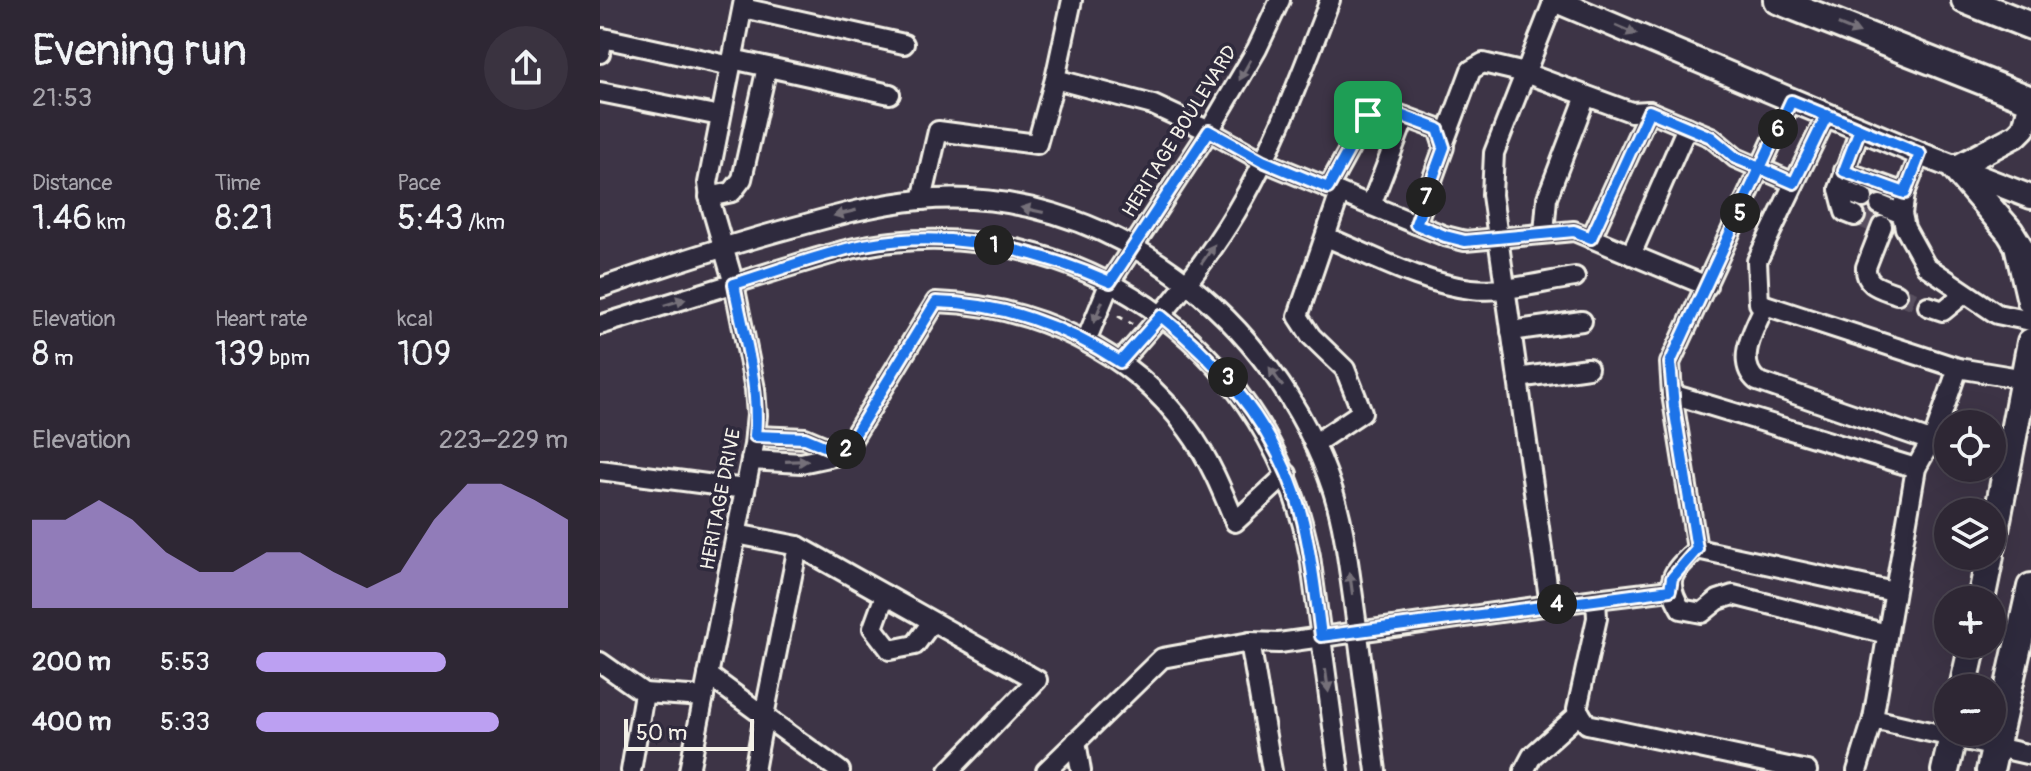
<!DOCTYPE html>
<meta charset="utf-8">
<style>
:root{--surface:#2e2734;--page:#3a3340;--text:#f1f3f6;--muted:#a7a5ac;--line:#49444f;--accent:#bca0f2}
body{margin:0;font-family:Pangolin,sans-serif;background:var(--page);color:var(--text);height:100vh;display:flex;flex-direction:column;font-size:30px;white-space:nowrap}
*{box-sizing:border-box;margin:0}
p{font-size:26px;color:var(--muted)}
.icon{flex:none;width:44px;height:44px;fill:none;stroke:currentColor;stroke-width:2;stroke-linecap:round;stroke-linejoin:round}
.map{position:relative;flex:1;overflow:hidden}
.details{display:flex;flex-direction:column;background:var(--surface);width:600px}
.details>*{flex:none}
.fabs{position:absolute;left:1334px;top:410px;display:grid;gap:16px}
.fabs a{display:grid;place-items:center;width:72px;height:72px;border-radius:50%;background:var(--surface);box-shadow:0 8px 32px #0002,0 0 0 2px var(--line);font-size:40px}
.scale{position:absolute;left:24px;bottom:20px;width:130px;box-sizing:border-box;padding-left:8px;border:4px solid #f4f1e8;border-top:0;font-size:22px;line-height:28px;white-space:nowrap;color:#f4f1e8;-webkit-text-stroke:6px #2f2a3d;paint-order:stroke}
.pin{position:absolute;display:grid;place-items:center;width:68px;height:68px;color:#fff;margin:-34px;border-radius:16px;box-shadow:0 4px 12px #0006}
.km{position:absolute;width:40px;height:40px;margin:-20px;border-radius:50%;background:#222;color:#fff;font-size:22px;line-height:40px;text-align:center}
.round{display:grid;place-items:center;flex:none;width:84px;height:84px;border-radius:42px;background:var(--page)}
.headline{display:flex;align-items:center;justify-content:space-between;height:136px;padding:0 32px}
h1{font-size:44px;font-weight:600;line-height:60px}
.figures{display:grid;grid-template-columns:repeat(3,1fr);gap:12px;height:136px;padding:8px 32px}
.figures div{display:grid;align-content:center}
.figures b{font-size:34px;font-weight:600}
.figures small{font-size:22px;font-weight:400}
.figures p{font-size:22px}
.chart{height:224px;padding:16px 32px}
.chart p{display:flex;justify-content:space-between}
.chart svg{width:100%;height:144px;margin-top:8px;fill:var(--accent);opacity:.7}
ul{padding:0 32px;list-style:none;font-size:26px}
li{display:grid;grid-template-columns:128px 96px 1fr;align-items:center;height:60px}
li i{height:20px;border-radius:10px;background:var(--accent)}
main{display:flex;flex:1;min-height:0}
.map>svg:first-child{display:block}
</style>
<main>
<section class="details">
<div class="headline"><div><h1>Evening run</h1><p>21:53</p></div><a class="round"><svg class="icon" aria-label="share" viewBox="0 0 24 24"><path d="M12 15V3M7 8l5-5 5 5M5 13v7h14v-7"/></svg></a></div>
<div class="figures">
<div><p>Distance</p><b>1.46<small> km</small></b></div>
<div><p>Time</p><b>8:21</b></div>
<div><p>Pace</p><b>5:43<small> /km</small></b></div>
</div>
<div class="figures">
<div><p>Elevation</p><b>8<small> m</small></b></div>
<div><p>Heart rate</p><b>139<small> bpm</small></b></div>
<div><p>kcal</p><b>109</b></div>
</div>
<div class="chart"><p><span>Elevation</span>223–229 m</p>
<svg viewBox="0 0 160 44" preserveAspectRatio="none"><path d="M0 44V17L10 17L20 11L30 17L40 27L50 33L60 33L70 27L80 27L90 33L100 38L110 33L120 17L130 6L140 6L150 11L160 17V44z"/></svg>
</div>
<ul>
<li><b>200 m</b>5:53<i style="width:61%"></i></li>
<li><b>400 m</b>5:33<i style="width:78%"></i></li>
</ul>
</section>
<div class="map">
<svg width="1431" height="771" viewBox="0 0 1431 771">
<rect width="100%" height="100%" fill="#3d3446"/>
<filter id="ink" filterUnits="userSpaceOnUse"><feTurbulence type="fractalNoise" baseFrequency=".0125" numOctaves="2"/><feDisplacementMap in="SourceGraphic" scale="16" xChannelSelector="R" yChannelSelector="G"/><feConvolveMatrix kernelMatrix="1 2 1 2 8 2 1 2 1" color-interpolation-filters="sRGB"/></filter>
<g filter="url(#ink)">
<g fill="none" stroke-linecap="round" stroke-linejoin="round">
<g stroke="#58505e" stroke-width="18" stroke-dasharray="18 9" stroke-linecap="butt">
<path d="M1255 216 1273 223"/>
<path d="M1297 294 1328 306"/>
</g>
<g stroke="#f4f1e8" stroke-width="24">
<g id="minor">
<path d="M143 8 304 44"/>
<path d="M0 53 3 38 131 66"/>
<path d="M132 59 290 94"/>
<path d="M455 79 553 105 609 131 663 161 845 236 865 241 974 231 1107 286"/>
<path d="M0 92 120 116"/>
<path d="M1191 101 1070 363 1072 394 1316 468"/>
<path d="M1227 115 1157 261 1159 303 1358 368"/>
<path d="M1260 129 1239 189 1263 198"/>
<path d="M843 145 871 70 883 63 925 73 1031 112 1049 111 1111 137 1136 158 1194 183"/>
<path d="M1320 154 1305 193 1302 214 1305 228 1326 266 1397 314 1431 321"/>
<path d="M1244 171 1305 193"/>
<path d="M728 188 768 115 792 112 838 129 844 147 816 224"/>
<path d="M1239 189 1245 212 1255 216"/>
<path d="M109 197 132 192 142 179 167 67"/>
<path d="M322 200 338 131 437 144 455 79 472 0"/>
<path d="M771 205 805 117"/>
<path d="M1280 205 1302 214"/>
<path d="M1282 226 1266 267C1265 286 1281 288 1297 294"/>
<path d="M944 233 947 198 986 96"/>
<path d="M726 237C773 256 821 283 871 289 905 293 941 282 975 277"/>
<path d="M991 238 1049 111"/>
<path d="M1031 255 1087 127"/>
<path d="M0 288C67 265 133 243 202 225 241 214 279 204 320 200 506 183 676 318 733 491 744 525 748 562 753 597 761 655 768 713 776 771"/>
<path d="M1165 305C1155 328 1134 361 1157 381L1331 441"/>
<path d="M1328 306 1343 311 1365 293"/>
<path d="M0 325C56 308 112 290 168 273 209 261 249 246 292 242 494 221 672 358 710 556L739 771"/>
<path d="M911 331 982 321"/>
<path d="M486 341 510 282 609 131 657 49 680 0"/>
<path d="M520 362C563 315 603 267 636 212 676 145 702 72 730 0"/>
<path d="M918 378 988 368"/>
<path d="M1425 379 1358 368 1335 434 1316 468 1273 719 1431 755"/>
<path d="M1072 394 1097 549"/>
<path d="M155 436 205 438 243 454"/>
<path d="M714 444 762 412 745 369 711 336 698 316 740 193"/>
<path d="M151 460 201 463 243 454 336 302C433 305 531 350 588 430 609 458 622 490 635 522L687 474"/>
<path d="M0 470 145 489"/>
<path d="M136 534 198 546 164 716 240 771"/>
<path d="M198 546 437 680 349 771"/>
<path d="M285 595 273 628 290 650 315 645 332 622"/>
<path d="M996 599 1070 590"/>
<path d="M950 605 996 599 997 618 977 709 987 724 1207 771"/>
<path d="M1287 634 1133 595 1118 600 1102 613 1081 609C1063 578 1073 572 1097 549L1294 592"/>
<path d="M650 642 672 771"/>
<path d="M0 662 44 693 31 771"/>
<path d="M108 675 164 716 154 771"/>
<path d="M44 693 104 697"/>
<path d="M476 741 481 771"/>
<path d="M89 771 154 445 157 415 155 389 134 284 111 205 108 183 144 0"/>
<path d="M446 771 562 658 650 642 679 643 950 605 892 195 894 153 954 0"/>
<path d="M924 771 932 756 980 713"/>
<path d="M1257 771 1273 719"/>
</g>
</g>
<g stroke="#f4f1e8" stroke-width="28">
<g id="major">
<path d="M954 0 1320 154 1431 197"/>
<path d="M1355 168 1417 135 1424 128 1431 101"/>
</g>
</g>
<g stroke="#f4f1e8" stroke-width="32">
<g id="highway">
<path d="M1177 0 1431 100"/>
<path d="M1365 0 1431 26"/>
<path d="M1355 168 1410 232 1418 245 1431 301"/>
<path d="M1392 546 1431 342"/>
<path d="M1381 600 1390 556"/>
<path d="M1363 688 1373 644"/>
<path d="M1345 771 1354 732"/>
<path d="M1390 771 1431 587"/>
</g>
</g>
<path stroke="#f4f1e8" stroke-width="3" stroke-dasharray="6 6" stroke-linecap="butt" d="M518 316 532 324"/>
<use href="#minor" stroke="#2f2a3d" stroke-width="18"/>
<use href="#major" stroke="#2f2a3d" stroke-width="22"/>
<use href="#highway" stroke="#2f2a3d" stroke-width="26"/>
</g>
<defs><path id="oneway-solid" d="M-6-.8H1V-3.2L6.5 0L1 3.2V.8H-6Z" transform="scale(2)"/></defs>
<g fill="#747079">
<use href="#oneway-solid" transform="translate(1249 29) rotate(22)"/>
<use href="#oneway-solid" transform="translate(1026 30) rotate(23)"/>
<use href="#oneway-solid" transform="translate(645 70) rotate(119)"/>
<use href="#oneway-solid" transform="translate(432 210) rotate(-168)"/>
<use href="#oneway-solid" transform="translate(245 213) rotate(166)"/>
<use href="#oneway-solid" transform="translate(608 254) rotate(-55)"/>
<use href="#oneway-solid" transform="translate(75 302) rotate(-17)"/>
<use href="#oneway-solid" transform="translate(498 312) rotate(112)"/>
<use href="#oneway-solid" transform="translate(676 377) rotate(-125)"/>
<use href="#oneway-solid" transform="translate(197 461) rotate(-2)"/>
<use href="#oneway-solid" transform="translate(751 583) rotate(-98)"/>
<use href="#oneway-solid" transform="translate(727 681) rotate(82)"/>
</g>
</g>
<g fill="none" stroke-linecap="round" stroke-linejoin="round" filter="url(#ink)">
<g stroke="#fff" stroke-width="16">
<path id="route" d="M768 115 728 188 663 161 609 131 510 282C432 248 349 229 264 245 220 254 177 271 134 284 143 333 160 385 155 436L205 438 243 454 336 302C401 303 465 326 520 362L561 316C627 369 682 437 703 521 712 558 716 598 721 636L1070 590 1072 578 1097 549 1074 407 1070 363 1160 168 1194 183 1227 115 1320 154 1305 193 1244 171 1260 129 1191 101 1160 168 1136 158 1111 137 1049 111 991 238 974 231 865 241 845 236 816 224 844 147 838 129 792 112 768 115"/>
</g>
<use href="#route" stroke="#1a73e8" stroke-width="10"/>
</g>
<g text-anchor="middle" stroke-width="7" stroke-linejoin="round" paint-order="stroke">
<g font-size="20" fill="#f4f1e8" stroke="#2f2a3d">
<text transform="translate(579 131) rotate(-58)" y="7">HERITAGE BOULEVARD</text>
<text transform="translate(120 499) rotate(-79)" y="7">HERITAGE DRIVE</text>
</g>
</g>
</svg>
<div class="fabs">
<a><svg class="icon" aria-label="locate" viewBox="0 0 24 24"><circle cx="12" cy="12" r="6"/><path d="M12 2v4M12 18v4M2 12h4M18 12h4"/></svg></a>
<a><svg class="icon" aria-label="layers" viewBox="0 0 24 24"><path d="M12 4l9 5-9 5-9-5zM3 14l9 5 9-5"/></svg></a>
<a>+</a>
<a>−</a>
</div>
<div class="scale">50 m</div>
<div class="pin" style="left:768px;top:115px;background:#1e9e55"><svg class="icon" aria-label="arrive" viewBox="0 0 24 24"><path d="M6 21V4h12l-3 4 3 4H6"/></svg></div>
<b class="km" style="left:394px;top:245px">1</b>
<b class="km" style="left:246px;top:449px">2</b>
<b class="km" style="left:628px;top:377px">3</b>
<b class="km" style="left:957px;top:604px">4</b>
<b class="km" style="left:1140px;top:213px">5</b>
<b class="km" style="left:1178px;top:129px">6</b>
<b class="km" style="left:826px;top:197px">7</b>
</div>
</main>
